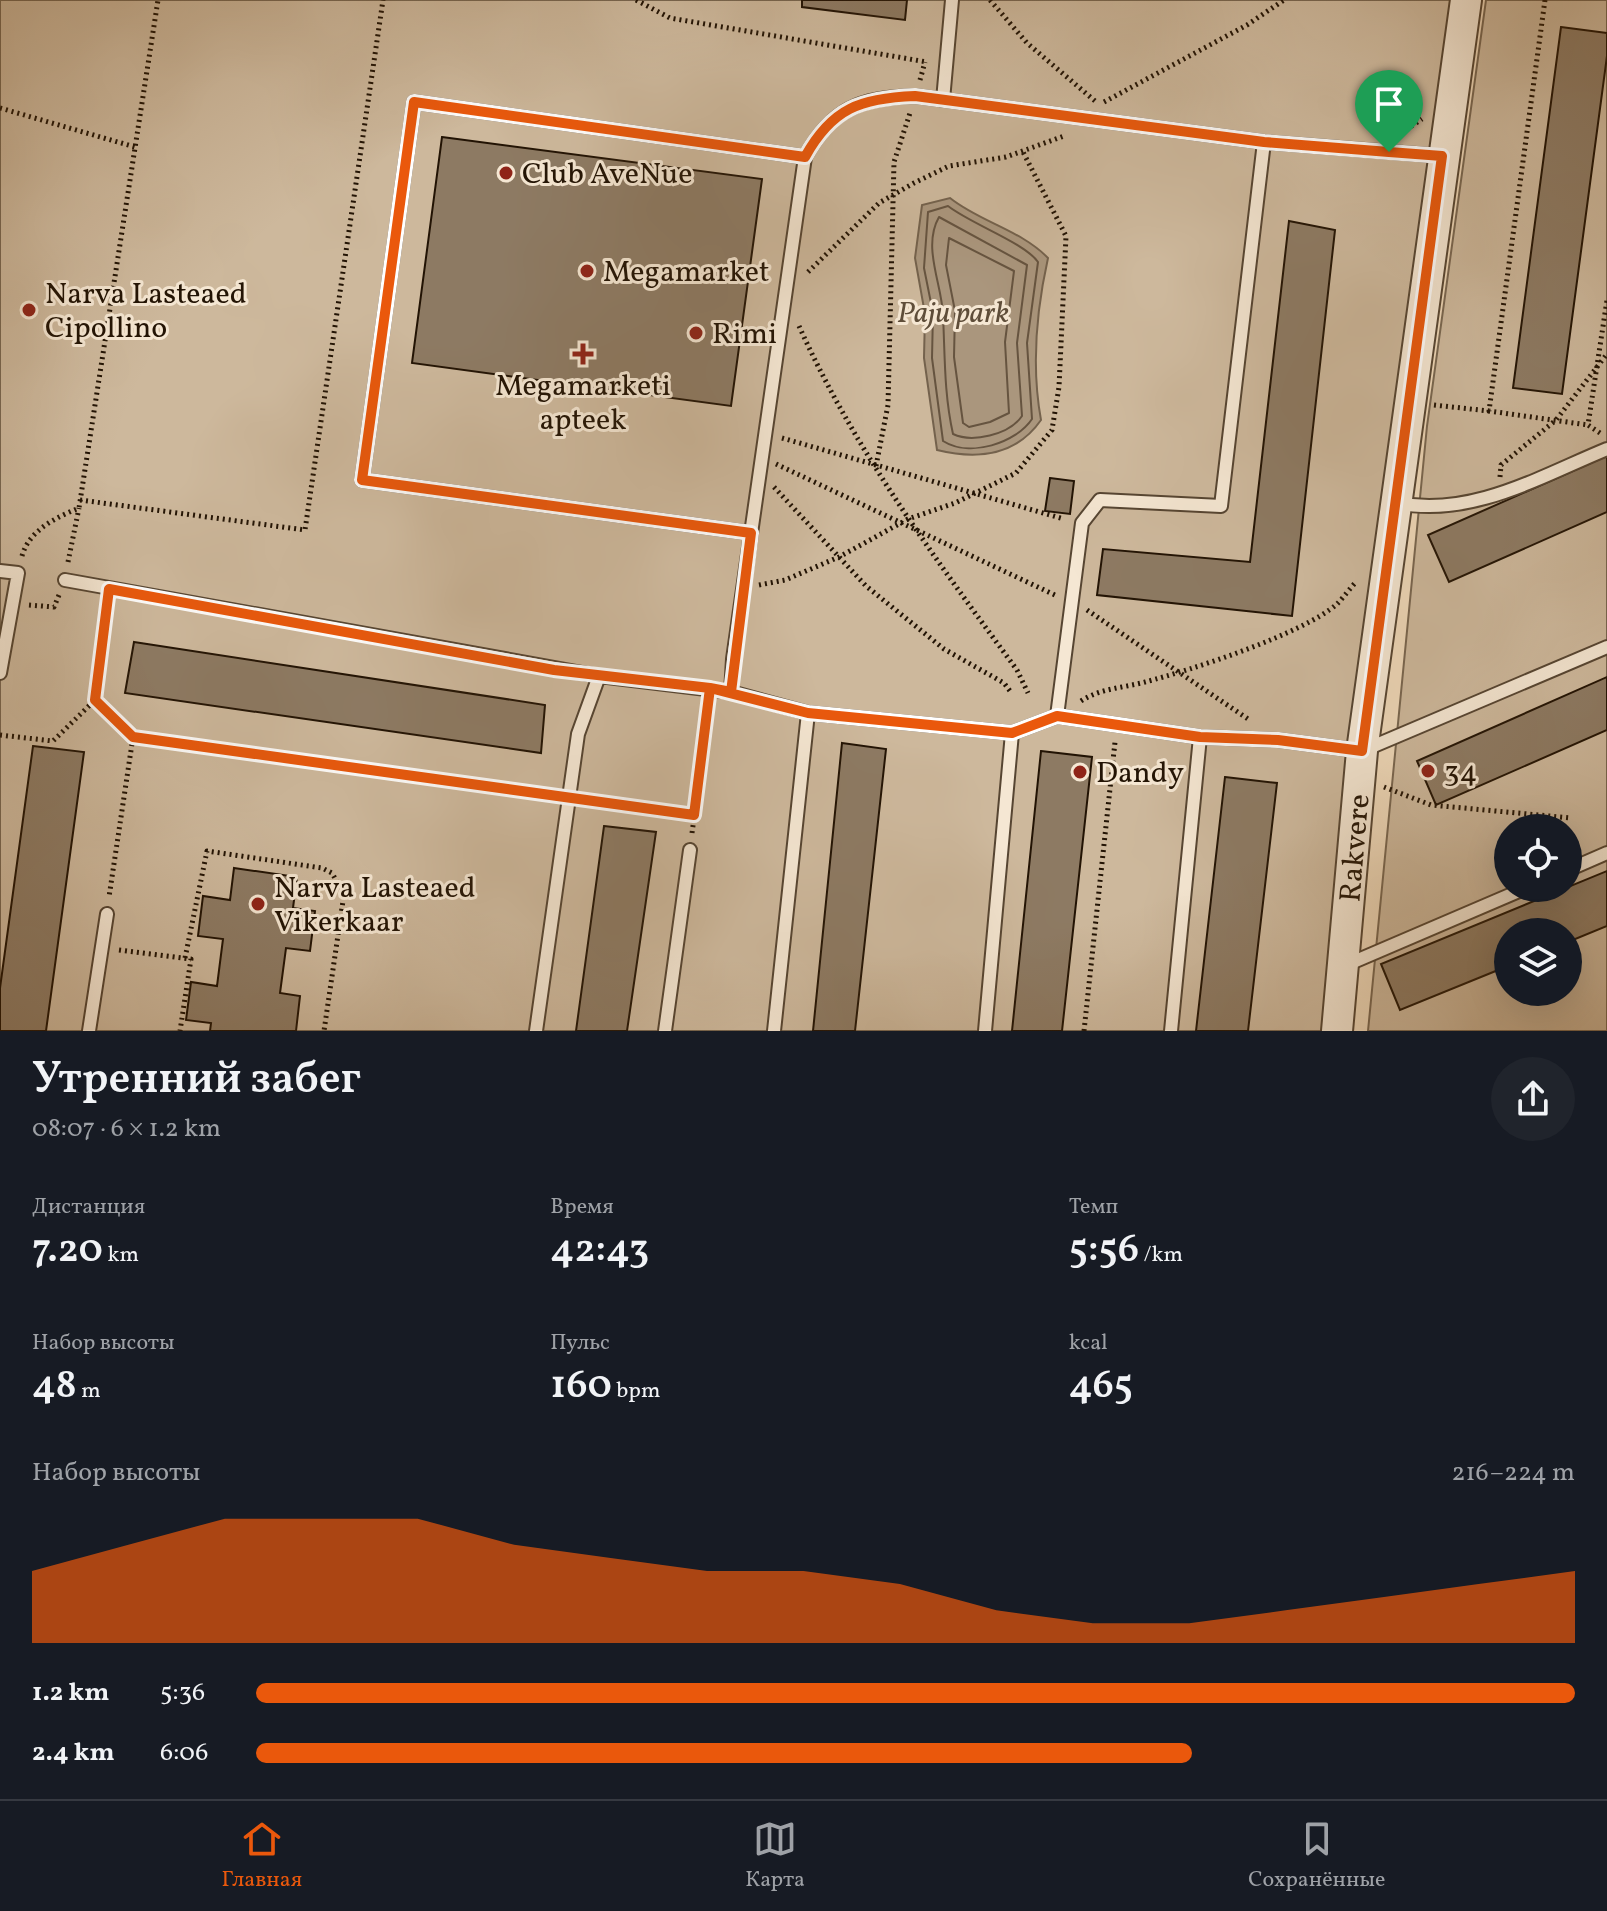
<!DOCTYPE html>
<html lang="ru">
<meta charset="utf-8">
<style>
:root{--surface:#171b24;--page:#20242c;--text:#f1f3f6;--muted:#9ea1a6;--line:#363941;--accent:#ea580c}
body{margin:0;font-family:Vollkorn,serif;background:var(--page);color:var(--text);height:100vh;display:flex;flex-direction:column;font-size:30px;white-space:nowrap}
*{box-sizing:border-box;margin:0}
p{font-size:26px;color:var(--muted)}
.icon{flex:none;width:44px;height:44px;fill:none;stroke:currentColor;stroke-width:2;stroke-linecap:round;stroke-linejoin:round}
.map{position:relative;height:1031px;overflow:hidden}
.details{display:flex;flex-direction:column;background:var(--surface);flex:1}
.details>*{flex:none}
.tools{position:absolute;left:1494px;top:814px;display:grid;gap:16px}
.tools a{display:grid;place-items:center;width:88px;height:88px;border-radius:50%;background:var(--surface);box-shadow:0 8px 32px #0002;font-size:40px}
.pin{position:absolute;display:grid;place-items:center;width:68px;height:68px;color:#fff;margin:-82px -34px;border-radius:50% 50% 50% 0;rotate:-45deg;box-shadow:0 0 8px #0007}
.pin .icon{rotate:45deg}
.round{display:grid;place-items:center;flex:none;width:84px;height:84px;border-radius:42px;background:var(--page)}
.summary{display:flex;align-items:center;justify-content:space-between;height:136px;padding:0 32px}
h1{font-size:44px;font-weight:600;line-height:60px}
.metrics{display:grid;grid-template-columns:repeat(3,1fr);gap:12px;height:136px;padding:8px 32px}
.metrics div{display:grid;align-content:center}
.metrics b{font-size:40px;font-weight:600}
.metrics small{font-size:22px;font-weight:400}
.metrics p{font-size:22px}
.chart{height:224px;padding:16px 32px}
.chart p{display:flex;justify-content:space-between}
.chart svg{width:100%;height:144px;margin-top:8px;fill:var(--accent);opacity:.7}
ul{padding:0 32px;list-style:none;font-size:26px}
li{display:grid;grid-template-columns:128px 96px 1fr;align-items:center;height:60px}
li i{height:20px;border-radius:10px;background:var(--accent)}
.menu{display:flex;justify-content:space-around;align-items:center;height:112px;border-top:2px solid var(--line);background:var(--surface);font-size:22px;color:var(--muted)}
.menu a{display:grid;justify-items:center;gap:4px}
.menu .active{color:var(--accent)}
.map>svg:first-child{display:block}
</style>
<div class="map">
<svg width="1607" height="1031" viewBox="0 0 1607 1031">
<rect width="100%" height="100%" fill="#f0dabb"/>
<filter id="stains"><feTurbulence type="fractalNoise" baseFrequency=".0025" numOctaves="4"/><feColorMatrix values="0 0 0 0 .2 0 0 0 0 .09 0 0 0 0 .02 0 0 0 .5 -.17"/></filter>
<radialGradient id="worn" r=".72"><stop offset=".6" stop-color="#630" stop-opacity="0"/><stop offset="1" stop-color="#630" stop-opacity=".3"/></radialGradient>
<g fill="#cdb89c" stroke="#786650" stroke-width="2" fill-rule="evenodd">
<path d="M0 0H1465L1329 1031H0Z"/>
<path d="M1486 0H1607V1031H1368L1427 426ZM1508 828H1568V888H1508ZM1508 932H1568V992H1508Z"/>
</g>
<path fill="#aa967d" stroke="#74624d" stroke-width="2" d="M950 198C980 222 1021 230 1048 258 1036 312 1031 365 1041 420 1016 456 978 460 937 450L924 358 925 314 915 258 922 205Z"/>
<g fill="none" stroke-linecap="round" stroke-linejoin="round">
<g stroke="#665440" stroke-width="2">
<path d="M948 206C971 224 1025 243 1038 262L1027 343 1032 419C1016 443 970 458 943 441L932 358 933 313 924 268 928 212Z"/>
<path d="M939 217 1027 265 1017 343 1022 416C1009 435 972 443 953 434 944 394 945 356 943 315 942 284 922 247 939 217Z"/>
<path d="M949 238 1014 271 1005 342 1009 413 990 422 969 427 963 423 954 357 955 311 946 265Z"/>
</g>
</g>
<g fill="#8d7a63" stroke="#221304" stroke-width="2">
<path d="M802 0H907L905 20 802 7Z"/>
<path d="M1561 27 1607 33V56L1562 394 1513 388Z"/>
<path d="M442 137 762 179 731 406 412 363Z"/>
<path d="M1289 221 1335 230 1292 616 1097 595 1103 549 1250 562Z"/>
<path d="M1607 456V512L1449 582 1428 535Z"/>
<path d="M1050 478 1074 481 1070 514 1045 511Z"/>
<path d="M134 642 545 705 541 753 125 693Z"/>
<path d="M1607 677V730L1436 805 1417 761Z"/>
<path d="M842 743 886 749 855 1031H813Z"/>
<path d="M33 746 84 752 46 1031H0V988Z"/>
<path d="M1041 751 1092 757 1062 1031H1012Z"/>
<path d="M1225 777 1277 783 1248 1031H1196Z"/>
<path d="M604 826 656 832 627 1031H576Z"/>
<path d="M234 868 297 877 293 908 315 911 310 951 286 948 280 993 300 996 296 1031H210L211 1023 186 1020 191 982 217 986 223 939 198 936 203 896 230 900Z"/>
<path d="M1607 871V926L1568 942V932H1508V966L1400 1010 1381 964Z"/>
</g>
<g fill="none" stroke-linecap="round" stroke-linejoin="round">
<g stroke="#564532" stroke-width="16">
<g id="service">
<path d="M943 100 952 0"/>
<path d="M1398 503C1471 518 1541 476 1607 449"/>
<path d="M751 533 362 480 414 102 805 157"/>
<path d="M0 571 18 573 0 673"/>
<path d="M65 580 599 676"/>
<path d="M731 692 808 713 1012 733 1057 716 1200 737 1278 740 1362 751 1607 647"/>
<path d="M1057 716 1082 523 1100 500 1221 506 1264 142"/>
<path d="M1568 870 1607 853"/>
<path d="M1344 966 1526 888"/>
<path d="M89 1031 107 914"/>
<path d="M536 1031 578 734 599 676 731 692 733 659 805 157C832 108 861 97 915 96L1264 142 1442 156"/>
<path d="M665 1031 690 850"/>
<path d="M774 1031 808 713"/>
<path d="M985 1031 1012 733"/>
<path d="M1171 1031 1200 737"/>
</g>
</g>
<g stroke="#564532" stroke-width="34">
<path id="tertiary" d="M1337 1031 1362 751 1466 0"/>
</g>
<g stroke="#221304" stroke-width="5" stroke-dasharray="2 4" stroke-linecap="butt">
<path d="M636 0 670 18 927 62"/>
<path d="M990 0 1027 43 1095 101"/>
<path d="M1545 0 1489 411 1588 425"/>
<path d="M920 80 925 62"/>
<path d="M1104 102 1247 25 1284 0"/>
<path d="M0 108 135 147"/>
<path d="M1401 133 1422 119"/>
<path d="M808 272 879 203 914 183 949 166 1006 157 1064 136"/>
<path d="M799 326C855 451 936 560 1017 670L1028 693"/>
<path d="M1434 405 1489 411"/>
<path d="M1600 433 1588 425 1607 300"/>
<path d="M782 438 1064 519"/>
<path d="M776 464 1057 596"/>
<path d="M876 466 888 405 894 162 910 113"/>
<path d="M1500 477 1501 465 1556 420 1607 354"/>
<path d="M774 487 866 586 944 649 1004 683 1010 691"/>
<path d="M80 500 305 530 383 0"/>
<path d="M22 556C29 530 57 517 79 508L158 0"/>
<path d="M68 562 79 508"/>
<path d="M759 585 785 580 839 557 908 519 955 503 1016 473 1052 430 1059 387 1066 236 1023 152"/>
<path d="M29 605 54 607 59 595"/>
<path d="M107 605 95 700 133 737 109 897"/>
<path d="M1087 610 1248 719"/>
<path d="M1081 701C1101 688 1123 688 1145 682 1191 670 1303 634 1337 604 1344 597 1350 588 1357 581"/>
<path d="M0 735 53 741 95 700"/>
<path d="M133 737 550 797"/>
<path d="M1384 787 1431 805 1571 818"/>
<path d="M584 801 694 815"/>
<path d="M692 833 709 708"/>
<path d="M119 950 191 959 180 1031"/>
<path d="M185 958 207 851 322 868 332 873 344 894 324 1031"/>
<path d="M1084 1031 1115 742"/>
</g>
<use href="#service" stroke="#f5e7d3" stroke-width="12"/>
<use href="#tertiary" stroke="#f5e7d3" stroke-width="30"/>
</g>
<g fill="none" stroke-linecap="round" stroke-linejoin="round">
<g stroke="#fff" stroke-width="16">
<path id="route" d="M1389 152 1264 142 915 96C861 98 832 108 805 157L414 102 362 480 751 533 731 692 710 688 554 670 109 589 95 700 133 737 694 815 710 688 808 713 1012 733 1057 716 1200 737 1278 740 1362 751 1442 156 1389 152"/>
</g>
<use href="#route" stroke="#ea580c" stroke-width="10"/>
</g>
<g fill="#8f2418" stroke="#f5e7d3" stroke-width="3">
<circle cx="506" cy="173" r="8"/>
<circle cx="587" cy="271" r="8"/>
<circle cx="29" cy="310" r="8"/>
<circle cx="696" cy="333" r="8"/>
<path d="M579 342h8v8h8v8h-8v8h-8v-8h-8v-8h8z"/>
<circle cx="1428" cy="771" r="8"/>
<circle cx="1080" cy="772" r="8"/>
<circle cx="258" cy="904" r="8"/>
</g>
<g text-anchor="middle" stroke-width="6" stroke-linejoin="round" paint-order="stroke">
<g font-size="30" fill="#221304" stroke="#f5e7d3" text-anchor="start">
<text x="522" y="183">Club AveNue</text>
<text x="603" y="281">Megamarket</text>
<text x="45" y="303">Narva Lasteaed<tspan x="45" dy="34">Cipollino</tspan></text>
<text x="712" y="343">Rimi</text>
<text x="583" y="395" text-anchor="middle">Megamarketi<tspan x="583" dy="34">apteek</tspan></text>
<text x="1444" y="781">34</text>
<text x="1096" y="782">Dandy</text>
<text x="274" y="897">Narva Lasteaed<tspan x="274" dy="34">Vikerkaar</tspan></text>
</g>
<g font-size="30" font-style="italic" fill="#5e4d39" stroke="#f5e7d3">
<text x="953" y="322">Paju park</text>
</g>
<g font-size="30" fill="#221304" stroke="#f5e7d3">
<text transform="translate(1354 848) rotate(-85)" y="10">Rakvere</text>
</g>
</g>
<rect width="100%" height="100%" filter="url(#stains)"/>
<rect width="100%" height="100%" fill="url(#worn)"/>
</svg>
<div class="tools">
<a><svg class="icon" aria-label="locate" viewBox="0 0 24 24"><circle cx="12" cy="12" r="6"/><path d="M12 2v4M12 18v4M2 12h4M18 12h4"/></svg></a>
<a><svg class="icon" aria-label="layers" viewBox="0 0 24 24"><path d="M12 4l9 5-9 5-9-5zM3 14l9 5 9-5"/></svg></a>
</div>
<div class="pin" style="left:1389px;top:152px;background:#1e9e55"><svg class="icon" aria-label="arrive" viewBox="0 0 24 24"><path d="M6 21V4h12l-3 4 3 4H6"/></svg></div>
</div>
<section class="details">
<div class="summary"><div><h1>Утренний забег</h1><p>08:07 · 6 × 1.2 km</p></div><a class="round"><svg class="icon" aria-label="share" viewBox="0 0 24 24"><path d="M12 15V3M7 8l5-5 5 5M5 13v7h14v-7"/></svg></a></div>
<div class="metrics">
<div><p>Дистанция</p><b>7.20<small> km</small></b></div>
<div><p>Время</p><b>42:43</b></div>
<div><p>Темп</p><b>5:56<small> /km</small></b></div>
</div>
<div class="metrics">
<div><p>Набор высоты</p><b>48<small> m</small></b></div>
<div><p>Пульс</p><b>160<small> bpm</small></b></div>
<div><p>kcal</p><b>465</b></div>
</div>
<div class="chart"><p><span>Набор высоты</span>216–224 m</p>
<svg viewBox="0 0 160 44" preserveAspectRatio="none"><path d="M0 44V22L10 14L20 6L30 6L40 6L50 14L60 18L70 22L80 22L90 26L100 34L110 38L120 38L130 34L140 30L150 26L160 22V44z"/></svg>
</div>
<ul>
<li><b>1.2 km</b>5:36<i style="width:100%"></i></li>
<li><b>2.4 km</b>6:06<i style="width:71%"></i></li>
</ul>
</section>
<nav class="menu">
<a class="active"><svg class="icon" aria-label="home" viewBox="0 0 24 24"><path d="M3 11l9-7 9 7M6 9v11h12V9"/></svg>Главная</a>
<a><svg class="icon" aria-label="map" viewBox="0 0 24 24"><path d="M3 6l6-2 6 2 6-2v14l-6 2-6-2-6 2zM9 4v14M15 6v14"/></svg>Карта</a>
<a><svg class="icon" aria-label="saved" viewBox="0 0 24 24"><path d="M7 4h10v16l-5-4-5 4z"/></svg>Сохранённые</a>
</nav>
